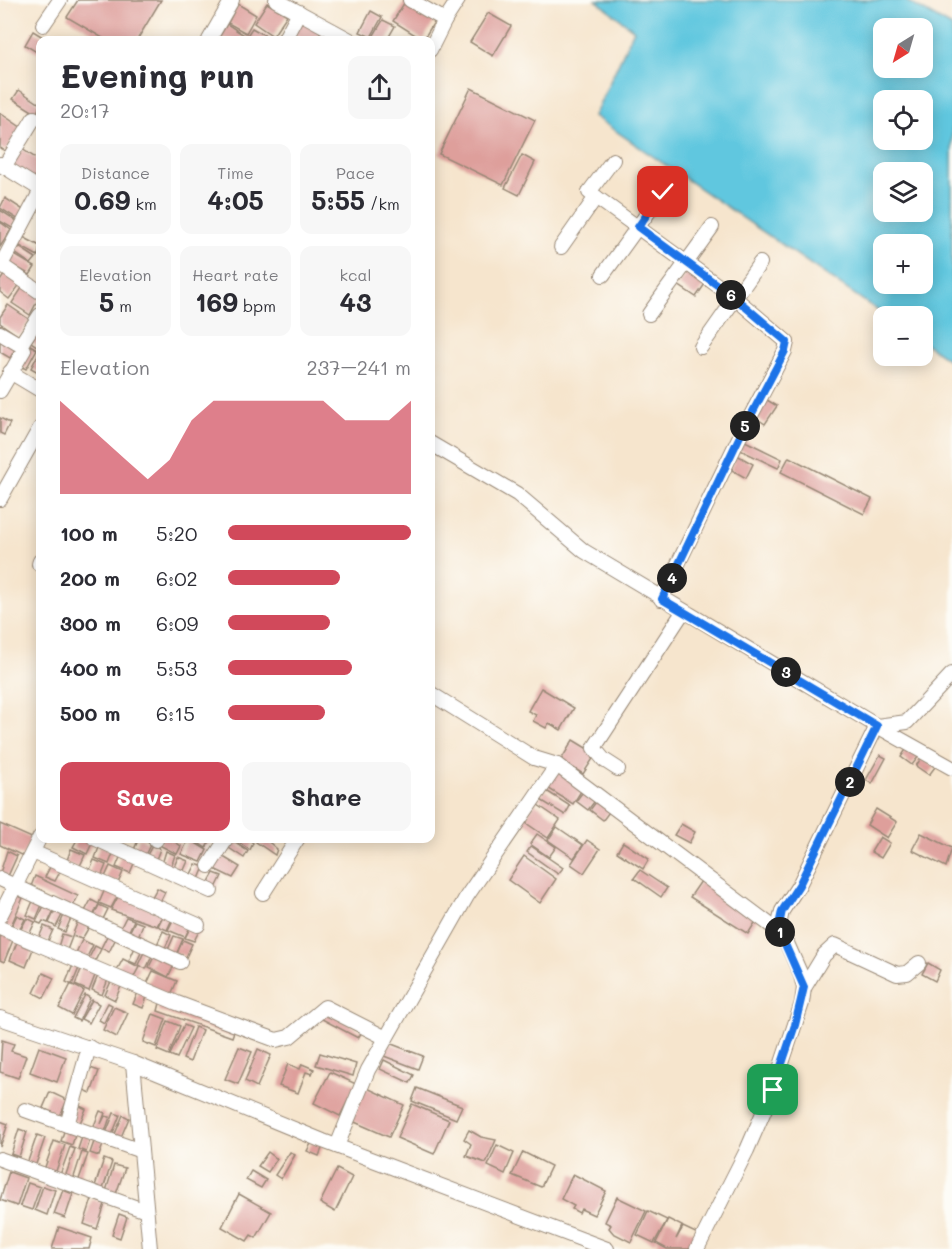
<!DOCTYPE html>
<meta charset="utf-8">
<style>
:root{--surface:#fff;--page:#f7f7f7;--text:#2b2b33;--muted:#7c7c81;--accent:#d1495b}
body{margin:0;font-family:Mali,sans-serif;background:var(--page);color:var(--text);height:100vh;display:flex;flex-direction:column;font-size:22px;white-space:nowrap}
*{box-sizing:border-box;margin:0}
p{font-size:20px;color:var(--muted)}
.icon{flex:none;width:33px;height:33px;fill:none;stroke:currentColor;stroke-width:2;stroke-linecap:round;stroke-linejoin:round}
.map{position:relative;flex:1;overflow:hidden}
.details{position:absolute;left:36px;top:36px;width:399px;height:807px;display:flex;flex-direction:column;background:var(--surface);border-radius:12px;box-shadow:0 3px 15px #0003}
.details>*{flex:none}
.needle{width:39px;rotate:217deg}
.tools{position:absolute;left:873px;top:18px;display:grid;gap:12px}
.tools a{display:grid;place-items:center;width:60px;height:60px;border-radius:12px;background:var(--surface);box-shadow:0 3px 15px #0003;font-size:30px}
.pin{position:absolute;display:grid;place-items:center;width:51px;height:51px;color:#fff;margin:-26px;border-radius:12px;box-shadow:0 3px 9px #0006}
.km{position:absolute;width:30px;height:30px;margin:-15px;border-radius:50%;background:#222;color:#fff;font-size:16px;line-height:30px;text-align:center}
.round{display:grid;place-items:center;flex:none;width:63px;height:63px;border-radius:12px;background:var(--page)}
.summary{display:flex;align-items:center;justify-content:space-between;height:102px;padding:0 24px}
h1{font-size:33px;font-weight:800;line-height:45px}
.metrics{display:grid;grid-template-columns:repeat(3,1fr);gap:9px;height:102px;padding:6px 24px}
.metrics div{display:grid;align-content:center;border-radius:12px;background:var(--page);text-align:center}
.metrics b{font-size:26px;font-weight:800}
.metrics small{font-size:16px;font-weight:400}
.metrics p{font-size:16px}
.chart{height:168px;padding:12px 24px}
.chart p{display:flex;justify-content:space-between}
.chart svg{width:100%;height:108px;margin-top:6px;fill:var(--accent);opacity:.7}
.action{display:flex;gap:12px;margin-top:auto;padding:12px 24px}
.action a{flex:1;height:69px;border-radius:12px;background:var(--accent);color:#fff;font-size:24px;font-weight:800;line-height:69px;text-align:center}
.action a+a{background:var(--page);color:var(--text)}
ul{padding:0 24px;list-style:none;font-size:20px}
li{display:grid;grid-template-columns:96px 72px 1fr;align-items:center;height:45px}
li i{height:15px;border-radius:8px;background:var(--accent)}
.map>svg:first-child{display:block}
</style>
<div class="map">
<svg width="952" height="1249" viewBox="0 0 952 1249">
<rect width="100%" height="100%" fill="#fdfcf7"/>
<filter id="ink" filterUnits="userSpaceOnUse"><feTurbulence type="fractalNoise" baseFrequency=".0167" numOctaves="2"/><feDisplacementMap in="SourceGraphic" scale="12" xChannelSelector="R" yChannelSelector="G"/><feConvolveMatrix kernelMatrix="1 2 1 2 8 2 1 2 1" color-interpolation-filters="sRGB"/></filter>
<filter id="wash" filterUnits="userSpaceOnUse"><feTurbulence type="fractalNoise" baseFrequency=".008" numOctaves="4" result="noise"/><feDisplacementMap in="SourceGraphic" scale="24" xChannelSelector="R" yChannelSelector="G"/><feGaussianBlur stdDeviation="1.35" result="paint"/><feColorMatrix in="noise" values="0 0 0 0 0 0 0 0 0 0 0 0 0 0 0 0 0 1.4 0 .05"/><feComposite in="paint" operator="in"/></filter>
<g filter="url(#wash)">
<rect width="100%" height="100%" fill="#f6e5cd"/>
<path fill="#61c7df" stroke="#4e787e" stroke-width="1.5" fill-rule="evenodd" d="M596 0H905L952 27V362L923 342 922 316H886L594 116 634 30ZM884 28H922V68H884ZM884 100H922V140H884ZM884 172H922V212H884ZM884 244H922V284H884Z"/>
<g id="blocks">
<g fill="#de9f9b">
<path d="M78 0H161L137 40H106L67 17Z"/>
<path d="M406 0 436 19 423 40 393 21Z"/>
<path d="M267 3 287 15 273 36 254 23Z"/>
<path d="M238 4 256 15 246 33 228 23Z"/>
<path d="M371 11 382 17 371 37 360 32Z"/>
<path d="M488 13 511 26 493 56 470 42Z"/>
<path d="M304 18 322 29 316 40H304L294 34Z"/>
<path d="M383 20 395 26 387 40H371Z"/>
<path d="M227 24 244 35 241 40 218 39Z"/>
<path d="M252 28 273 40H244Z"/>
<path d="M33 31 48 40H40V54L25 45Z"/>
<path d="M471 88 535 120 503 185 439 154Z"/>
<path d="M19 90 40 104 37 114 13 99Z"/>
<path d="M0 113 22 128 5 151 0 148Z"/>
<path d="M22 149 40 161V184L11 164Z"/>
<path d="M522 155 535 162 519 195 505 188Z"/>
<path d="M5 198 25 211 19 220 0 208Z"/>
<path d="M0 210 17 221 12 228 0 221Z"/>
<path d="M0 222 11 230 0 247Z"/>
<path d="M23 237 40 246 38 256 18 245Z"/>
<path d="M19 247 36 258 31 264 15 253Z"/>
<path d="M13 254 35 267 30 275 8 262Z"/>
<path d="M6 272 21 283 9 299 0 292V281Z"/>
<path d="M687 272 705 284 696 297 678 285Z"/>
<path d="M24 285 40 296 30 315 12 303Z"/>
<path d="M8 305 30 320 19 336 0 323V317Z"/>
<path d="M40 326V348L31 342Z"/>
<path d="M0 338 16 347 10 358 0 352Z"/>
<path d="M30 345 37 349 26 369 18 365Z"/>
<path d="M40 351V369L38 372 31 368Z"/>
<path d="M767 400 777 406 765 424 755 417Z"/>
<path d="M0 418 10 423 4 435 0 433Z"/>
<path d="M743 440 782 459 778 468 738 449Z"/>
<path d="M737 455 753 464 746 478 730 469Z"/>
<path d="M789 457 872 499 864 514 781 472Z"/>
<path d="M541 688 574 708 561 730 549 723 546 728 533 721 536 715 528 711Z"/>
<path d="M573 740 596 754 583 774 561 760Z"/>
<path d="M907 748 919 756 912 765 901 757Z"/>
<path d="M880 755 886 758 872 784 866 780Z"/>
<path d="M921 758 935 767 929 775 916 766Z"/>
<path d="M557 771 583 788 573 804 546 787Z"/>
<path d="M585 789 597 798 588 810 576 801Z"/>
<path d="M545 790 570 806 565 815 539 799Z"/>
<path d="M599 798 612 808 603 820 590 810Z"/>
<path d="M535 803 560 820 548 838 523 821Z"/>
<path d="M876 809 897 822 887 838 867 825Z"/>
<path d="M0 824 32 838 23 856 0 845Z"/>
<path d="M681 824 695 832 689 843 674 835Z"/>
<path d="M557 827 583 845 574 858 548 840Z"/>
<path d="M921 833 952 848 946 867 912 850Z"/>
<path d="M537 834 556 847 549 857 530 844Z"/>
<path d="M880 837 890 843 881 858 871 852Z"/>
<path d="M78 838 93 841 87 854 73 847Z"/>
<path d="M139 838 151 843 144 857 133 852Z"/>
<path d="M162 838H169L181 846 177 854 159 845Z"/>
<path d="M191 838H212L206 848Z"/>
<path d="M233 838H247L253 843 250 850Z"/>
<path d="M258 838H264L277 849 275 855 256 842Z"/>
<path d="M189 839 207 850 201 862 181 854Z"/>
<path d="M229 839 248 851 244 858 226 846Z"/>
<path d="M587 840 600 849 584 873 571 864Z"/>
<path d="M623 842 649 859 643 869 617 852Z"/>
<path d="M153 844 160 849 155 862 146 857Z"/>
<path d="M100 845 114 851 109 864 95 858Z"/>
<path d="M531 846 563 868 558 874 527 852Z"/>
<path d="M71 849 85 855 79 868 66 863Z"/>
<path d="M7 851 17 856 8 876 0 873Z"/>
<path d="M166 851 175 855 171 867 162 864Z"/>
<path d="M121 855 135 861 130 873 116 867Z"/>
<path d="M220 855 240 867 233 878 212 868Z"/>
<path d="M524 856 556 879 540 903 508 880Z"/>
<path d="M178 857 188 861 184 870 174 867Z"/>
<path d="M94 860 106 865 101 877 89 872Z"/>
<path d="M52 863 62 868 55 881 45 877Z"/>
<path d="M196 864 204 867 199 879 190 876Z"/>
<path d="M110 866 123 872 118 883 105 877Z"/>
<path d="M640 870 667 888 661 897 634 878Z"/>
<path d="M214 873 222 876 216 888 207 885Z"/>
<path d="M35 876 78 896 72 908 30 889Z"/>
<path d="M701 881 758 918 748 934 690 897Z"/>
<path d="M157 888 165 892 160 902 152 897Z"/>
<path d="M105 889 118 895 111 908 99 903Z"/>
<path d="M14 894 23 898 10 928 1 923Z"/>
<path d="M119 895 163 914 157 926 111 910Z"/>
<path d="M91 900 99 904 93 916 84 913Z"/>
<path d="M33 901 42 905 36 919 27 915Z"/>
<path d="M99 905 108 909 102 921 93 918Z"/>
<path d="M44 906 54 910 48 923 43 921 41 924 36 922Z"/>
<path d="M55 910 63 913 56 927 49 923Z"/>
<path d="M164 914 173 917 167 930 158 926Z"/>
<path d="M17 915 25 919 19 931 11 927Z"/>
<path d="M64 915 71 918 65 932 58 929Z"/>
<path d="M126 917 134 920 128 933 120 929Z"/>
<path d="M27 918 35 922 29 935 20 931Z"/>
<path d="M174 918 191 925 185 937 168 930Z"/>
<path d="M78 921 89 927 82 939 72 936Z"/>
<path d="M135 921 143 924 138 937 129 933Z"/>
<path d="M44 926 53 930 48 941 38 940Z"/>
<path d="M191 926 200 929 194 941 185 938Z"/>
<path d="M163 931 171 935 164 950 156 947Z"/>
<path d="M0 932 14 938 4 962 0 960Z"/>
<path d="M62 934 72 937 67 950 58 947Z"/>
<path d="M108 934 116 938 109 952 101 948Z"/>
<path d="M174 936 183 939 176 955 167 952Z"/>
<path d="M19 937 35 944 26 967 10 960Z"/>
<path d="M82 940 93 945 86 959 75 955Z"/>
<path d="M183 940 192 944 186 957 177 953Z"/>
<path d="M136 945 143 948 136 964 129 961Z"/>
<path d="M95 946 101 949 94 963 88 960Z"/>
<path d="M145 950 153 954 146 969 138 965Z"/>
<path d="M156 953 175 963 168 977 149 967Z"/>
<path d="M123 959 139 967 132 980 116 972Z"/>
<path d="M928 963 940 970 935 981 922 974Z"/>
<path d="M73 965 79 968 72 985 66 982Z"/>
<path d="M82 967 96 973 89 991 75 985Z"/>
<path d="M153 971 177 981 170 997 146 986Z"/>
<path d="M43 973 54 978 44 998 34 993Z"/>
<path d="M99 973 109 977 102 995 92 990Z"/>
<path d="M112 979 122 984 115 1000 105 995Z"/>
<path d="M71 984 84 991 72 1015 59 1008Z"/>
<path d="M139 990 148 994 143 1008 133 1004Z"/>
<path d="M85 995 90 998 79 1021 73 1018Z"/>
<path d="M161 999 236 1026 232 1037 158 1011Z"/>
<path d="M92 1000 99 1004 89 1023 81 1019Z"/>
<path d="M108 1003 112 1005 104 1023 99 1020Z"/>
<path d="M114 1007 128 1013 117 1037 103 1030Z"/>
<path d="M325 1010 362 1032 358 1038 320 1018Z"/>
<path d="M153 1014 166 1019 156 1047 143 1042Z"/>
<path d="M168 1021 180 1026 169 1055 157 1050Z"/>
<path d="M184 1025 191 1028 177 1058 170 1055Z"/>
<path d="M195 1027 202 1030 190 1062 183 1059Z"/>
<path d="M2 1040 14 1044 11 1051 26 1056 18 1078 0 1072Z"/>
<path d="M389 1043 423 1056 418 1069 384 1056Z"/>
<path d="M39 1047 66 1057 57 1082 30 1072Z"/>
<path d="M239 1047 252 1052 238 1084 225 1079Z"/>
<path d="M258 1049 271 1055 257 1087 245 1081Z"/>
<path d="M320 1053 356 1064 353 1076 316 1065Z"/>
<path d="M384 1060 414 1075 410 1083 380 1069Z"/>
<path d="M288 1064 300 1069 302 1064 314 1069 312 1074 306 1072 298 1093 279 1086Z"/>
<path d="M90 1068 99 1071 91 1093 82 1089Z"/>
<path d="M330 1072 356 1084 340 1116 314 1103Z"/>
<path d="M365 1087 404 1105 389 1137 350 1120Z"/>
<path d="M417 1088 462 1106 456 1119 412 1101Z"/>
<path d="M50 1092 67 1100 60 1116 43 1108Z"/>
<path d="M76 1104 86 1109 80 1123 70 1119Z"/>
<path d="M412 1104 449 1120 434 1154 397 1138Z"/>
<path d="M100 1111 105 1113 101 1124 105 1116 110 1117 105 1132 93 1128Z"/>
<path d="M114 1113 120 1115 112 1135 106 1133Z"/>
<path d="M123 1115 129 1118 121 1137 115 1134Z"/>
<path d="M0 1121 8 1124 0 1147Z"/>
<path d="M65 1128 76 1132 72 1145 61 1141Z"/>
<path d="M19 1129 27 1132 19 1157 11 1154Z"/>
<path d="M469 1130 481 1137 496 1140 486 1163 466 1156 471 1144 464 1139Z"/>
<path d="M83 1134 91 1137 86 1152 78 1149Z"/>
<path d="M37 1135 45 1138 35 1167 27 1164Z"/>
<path d="M95 1139 104 1142 99 1156 90 1153Z"/>
<path d="M54 1141 65 1145 55 1174 44 1170Z"/>
<path d="M312 1142 323 1146 319 1156 307 1151Z"/>
<path d="M497 1145 514 1153 505 1174 488 1166Z"/>
<path d="M70 1147 75 1149 65 1177 60 1175Z"/>
<path d="M82 1152 88 1154 78 1182 73 1180Z"/>
<path d="M268 1152 277 1159 268 1172 258 1166Z"/>
<path d="M290 1152 295 1155 281 1179 275 1175Z"/>
<path d="M523 1152 551 1166 541 1187 512 1175Z"/>
<path d="M104 1159 112 1162 102 1192 94 1189Z"/>
<path d="M114 1165 125 1168 116 1194 106 1191Z"/>
<path d="M337 1169 352 1177 335 1212 320 1203Z"/>
<path d="M251 1171 266 1180 261 1188 246 1180Z"/>
<path d="M9 1172 26 1178 17 1206 0 1200Z"/>
<path d="M573 1174 606 1191 594 1215 581 1209 579 1213 572 1209 574 1206 561 1199Z"/>
<path d="M28 1183 40 1187 32 1210 20 1206Z"/>
<path d="M43 1186 55 1190 47 1215 35 1210Z"/>
<path d="M63 1190 73 1194 65 1218 54 1214Z"/>
<path d="M239 1194 271 1212 256 1238 251 1235 247 1241 222 1227Z"/>
<path d="M617 1197 646 1211 631 1242 613 1233 609 1228 611 1225 605 1222Z"/>
<path d="M92 1199 105 1204 97 1229 84 1224Z"/>
<path d="M648 1211 667 1220 654 1243 637 1235Z"/>
<path d="M119 1214 127 1217 120 1238 112 1235Z"/>
<path d="M668 1219 682 1226 676 1239 683 1227 700 1235 693 1249H667L656 1243Z"/>
<path d="M59 1227 92 1238 89 1249H52Z"/>
</g>
</g>
</g>
<g filter="url(#ink)">
<use href="#blocks" fill-opacity="0" stroke="#988876" stroke-width="1.5"/>
<g fill="none" stroke-linecap="round" stroke-linejoin="round">
<g stroke="#988876" stroke-width="16">
<g id="minor">
<path d="M276 0 350 40"/>
<path d="M410 0 445 20"/>
<path d="M43 25 60 0"/>
<path d="M209 40 232 0"/>
<path d="M284 40 299 12"/>
<path d="M430 50 445 20 458 0"/>
<path d="M613 160 589 192 735 298 787 342 785 351 739 438 661 599"/>
<path d="M0 164 40 189"/>
<path d="M4 167 34 118"/>
<path d="M40 192 1 265 40 292"/>
<path d="M561 247 596 197"/>
<path d="M603 275 663 192"/>
<path d="M649 314 712 227"/>
<path d="M0 333 22 346 24 350 0 391"/>
<path d="M23 341 40 315"/>
<path d="M701 347 760 263"/>
<path d="M10 372 40 390"/>
<path d="M430 443 517 494 584 551 877 726 907 722 952 674"/>
<path d="M0 499 40 428"/>
<path d="M39 564 40 561"/>
<path d="M430 693 534 758 557 765 781 933"/>
<path d="M618 769 604 760 594 748 683 612"/>
<path d="M94 838 211 891"/>
<path d="M156 840 157 838"/>
<path d="M33 852 198 925"/>
<path d="M209 866 227 838"/>
<path d="M0 879 180 962"/>
<path d="M263 893 298 838"/>
<path d="M0 916 40 837"/>
<path d="M0 928 177 1003 276 1040 289 1037 325 1007 386 1038"/>
<path d="M804 988 824 955 835 945 897 974 907 973 919 963"/>
<path d="M0 1018 133 1063 323 1141 607 1249"/>
<path d="M89 1047 67 1125 141 1151"/>
<path d="M133 1063 150 1249"/>
<path d="M25 1110 67 1125"/>
<path d="M337 1146 368 1070 467 896 557 765"/>
<path d="M0 1159 146 1211"/>
<path d="M697 1249 747 1150 773 1090 802 1003 804 988 801 975 779 925 782 911 799 885 877 726 952 768"/>
</g>
</g>
<use href="#minor" stroke="#fff" stroke-width="14"/>
</g>
</g>
<g fill="none" stroke-linecap="round" stroke-linejoin="round" filter="url(#ink)">
<g stroke="#fff" stroke-width="12">
<path id="route" d="M663 192 638 227 735 298 787 342 785 351 739 438 662 599 877 726 799 885 782 911 779 925 780 933 804 987 795 1025 773 1090"/>
</g>
<use href="#route" stroke="#1a73e8" stroke-width="8"/>
</g>
</svg>
<div class="tools">
<a><svg class="needle" viewBox="-14 -14 28 28"><path d="M0-13l5 13h-10z" fill="#e53935"/><path d="M0 13l5-13h-10z" fill="#7c7c81"/></svg></a>
<a><svg class="icon" aria-label="locate" viewBox="0 0 24 24"><circle cx="12" cy="12" r="6"/><path d="M12 2v4M12 18v4M2 12h4M18 12h4"/></svg></a>
<a><svg class="icon" aria-label="layers" viewBox="0 0 24 24"><path d="M12 4l9 5-9 5-9-5zM3 14l9 5 9-5"/></svg></a>
<a>+</a>
<a>−</a>
</div>
<div class="pin" style="left:773px;top:1090px;background:#1e9e55"><svg class="icon" aria-label="arrive" viewBox="0 0 24 24"><path d="M6 21V4h12l-3 4 3 4H6"/></svg></div>
<div class="pin" style="left:663px;top:192px;background:#d93025"><svg class="icon" aria-label="check" viewBox="0 0 24 24"><path d="M5 12l5 5 9-10"/></svg></div>
<b class="km" style="left:780px;top:932px">1</b>
<b class="km" style="left:850px;top:782px">2</b>
<b class="km" style="left:786px;top:672px">3</b>
<b class="km" style="left:672px;top:578px">4</b>
<b class="km" style="left:745px;top:426px">5</b>
<b class="km" style="left:731px;top:295px">6</b>
<section class="details">
<div class="summary"><div><h1>Evening run</h1><p>20:17</p></div><a class="round"><svg class="icon" aria-label="share" viewBox="0 0 24 24"><path d="M12 15V3M7 8l5-5 5 5M5 13v7h14v-7"/></svg></a></div>
<div class="metrics">
<div><p>Distance</p><b>0.69<small> km</small></b></div>
<div><p>Time</p><b>4:05</b></div>
<div><p>Pace</p><b>5:55<small> /km</small></b></div>
</div>
<div class="metrics">
<div><p>Elevation</p><b>5<small> m</small></b></div>
<div><p>Heart rate</p><b>169<small> bpm</small></b></div>
<div><p>kcal</p><b>43</b></div>
</div>
<div class="chart"><p><span>Elevation</span>237–241 m</p>
<svg viewBox="0 0 160 44" preserveAspectRatio="none"><path d="M0 44V6L10 14L20 22L30 30L40 38L50 30L60 14L70 6L80 6L90 6L100 6L110 6L120 6L130 14L140 14L150 14L160 6V44z"/></svg>
</div>
<ul>
<li><b>100 m</b>5:20<i style="width:100%"></i></li>
<li><b>200 m</b>6:02<i style="width:61%"></i></li>
<li><b>300 m</b>6:09<i style="width:56%"></i></li>
<li><b>400 m</b>5:53<i style="width:68%"></i></li>
<li><b>500 m</b>6:15<i style="width:53%"></i></li>
</ul>
<div class="action"><a>Save</a><a>Share</a></div>
</section>
</div>
